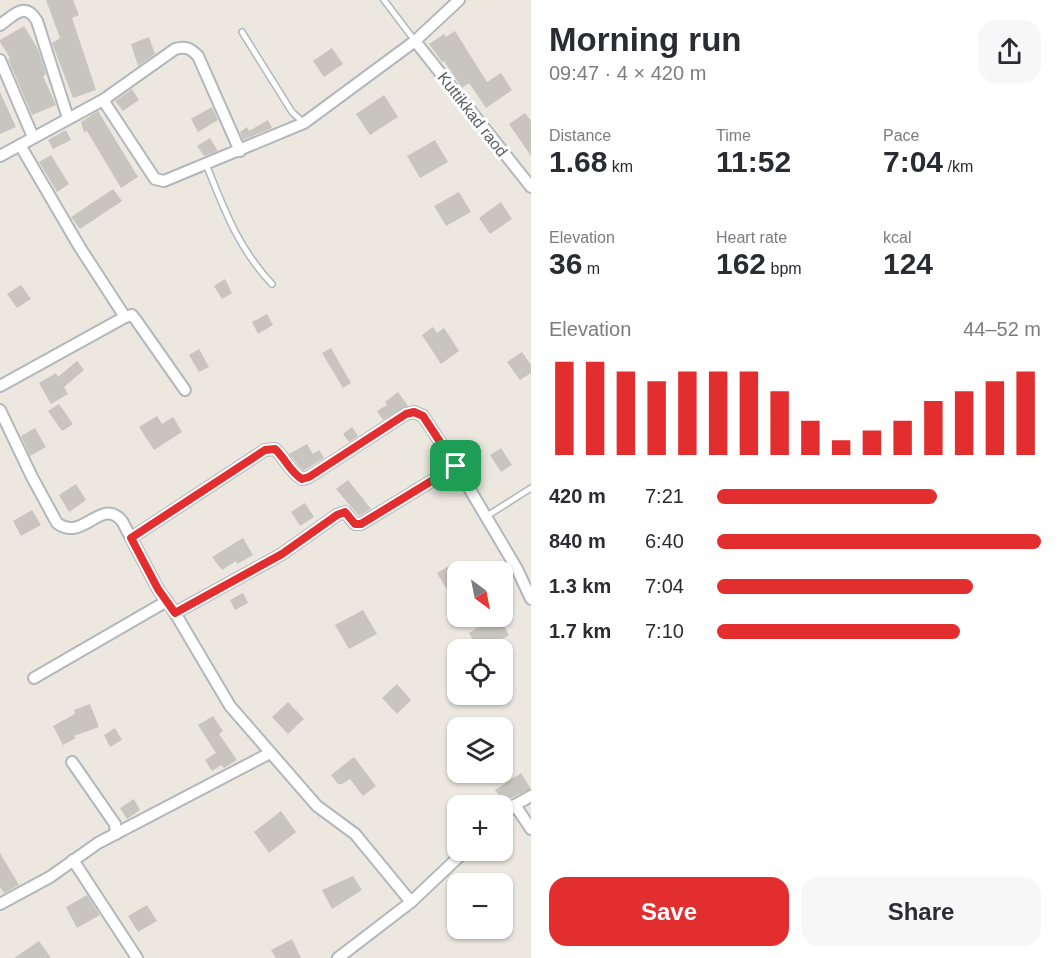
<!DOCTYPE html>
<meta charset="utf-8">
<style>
:root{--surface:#fff;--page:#f7f7f7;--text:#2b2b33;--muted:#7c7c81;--accent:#e32e2f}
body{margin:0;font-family:Arial,sans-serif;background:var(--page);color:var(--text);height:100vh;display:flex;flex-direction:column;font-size:22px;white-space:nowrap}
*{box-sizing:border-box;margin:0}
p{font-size:20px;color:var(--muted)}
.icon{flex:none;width:33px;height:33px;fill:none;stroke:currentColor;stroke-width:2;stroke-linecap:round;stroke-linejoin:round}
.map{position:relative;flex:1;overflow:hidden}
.panel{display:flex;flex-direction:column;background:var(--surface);width:528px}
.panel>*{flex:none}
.needle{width:39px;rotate:148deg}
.tools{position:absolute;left:447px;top:561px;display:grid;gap:12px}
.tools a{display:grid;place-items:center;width:66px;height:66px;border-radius:12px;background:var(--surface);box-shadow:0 2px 4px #0004;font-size:30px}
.pin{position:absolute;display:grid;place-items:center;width:51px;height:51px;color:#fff;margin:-26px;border-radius:12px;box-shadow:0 3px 9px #0006}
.round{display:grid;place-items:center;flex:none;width:63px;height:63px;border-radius:18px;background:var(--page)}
.head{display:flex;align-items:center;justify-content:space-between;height:102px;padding:0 18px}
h1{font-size:33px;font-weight:600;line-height:45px}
.stats{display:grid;grid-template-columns:repeat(3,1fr);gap:9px;height:102px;padding:6px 18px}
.stats div{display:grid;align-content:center}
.stats b{font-size:30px;font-weight:600}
.stats small{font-size:16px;font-weight:400}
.stats p{font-size:16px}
.chart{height:168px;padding:12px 18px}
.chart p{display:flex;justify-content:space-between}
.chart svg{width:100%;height:108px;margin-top:6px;stroke:var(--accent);stroke-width:6}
.button{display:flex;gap:12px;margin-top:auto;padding:12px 18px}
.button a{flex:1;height:69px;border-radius:18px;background:var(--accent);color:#fff;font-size:24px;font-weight:600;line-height:69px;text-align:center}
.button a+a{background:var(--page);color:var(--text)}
ul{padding:0 18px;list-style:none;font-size:20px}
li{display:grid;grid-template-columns:96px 72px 1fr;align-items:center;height:45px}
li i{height:15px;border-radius:8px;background:var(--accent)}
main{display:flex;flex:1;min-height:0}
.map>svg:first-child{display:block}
</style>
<main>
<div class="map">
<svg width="531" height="958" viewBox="0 0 531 958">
<rect width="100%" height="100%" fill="#ece8e0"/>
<g fill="#c8c5bf">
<path d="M46 0H73L79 15 72 18 96 90 73 98 52 43 60 38Z"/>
<path d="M24 26 38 49 46 74 43 76 56 105 32 115 8 59 10 58 0 42V40Z"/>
<path d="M455 31 487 82 501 73 512 90 486 108 469 83 462 88 444 61 442 62 429 44 444 34 446 37Z"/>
<path d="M149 37 155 54 138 66 131 44Z"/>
<path d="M332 48 343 64 324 77 313 61Z"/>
<path d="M132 89 139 100 123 111 115 101Z"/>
<path d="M0 92 16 127 0 134Z"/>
<path d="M384 95 398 117 370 135 356 114Z"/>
<path d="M212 107 218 120 198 132 191 119Z"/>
<path d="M98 111 138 177 121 188 87 131 84 132 81 122Z"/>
<path d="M525 113 531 121V156L509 124Z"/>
<path d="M268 120 272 128 243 140 240 132 247 127 249 131Z"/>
<path d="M66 130 71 140 53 149 48 140Z"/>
<path d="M210 138 218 151 204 156 197 146Z"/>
<path d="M435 140 448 162 420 178 407 156Z"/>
<path d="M51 155 69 184 57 192 39 162Z"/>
<path d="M113 189 122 201 80 229 71 217Z"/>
<path d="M459 192 471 212 446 226 434 206Z"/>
<path d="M501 202 512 219 490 234 479 218Z"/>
<path d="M225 279 232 293 222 299 214 286Z"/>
<path d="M21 285 31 299 17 308 7 294Z"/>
<path d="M267 314 273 325 258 334 252 322Z"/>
<path d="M433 327 437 333 444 328 459 351 441 364 422 335Z"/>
<path d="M331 348 351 383 343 388 322 353Z"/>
<path d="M199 349 209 367 199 372 189 355Z"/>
<path d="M522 352 531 365V373L520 380 507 362Z"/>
<path d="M77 361 84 370 64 387 68 394 51 404 39 383 56 373 58 377Z"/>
<path d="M398 392 408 406 383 420 377 411 387 405 385 402Z"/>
<path d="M59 404 73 424 62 431 48 411Z"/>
<path d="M157 416 162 424 173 417 182 432 154 450 139 427Z"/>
<path d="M352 427 358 436 349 442 343 434Z"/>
<path d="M35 428 46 447 30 456 21 436Z"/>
<path d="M307 444 313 454 319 450 324 458 303 471 289 454Z"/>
<path d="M501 448 512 465 501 472 490 455Z"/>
<path d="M348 480 371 509 359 516 336 489Z"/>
<path d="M76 484 86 500 69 512 59 495Z"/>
<path d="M305 503 314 517 300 526 291 512Z"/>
<path d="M32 510 41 525 21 536 13 521Z"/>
<path d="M243 538 253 555 237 564 236 561 222 570 212 557Z"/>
<path d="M458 561V589L449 593 437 573Z"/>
<path d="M243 593 248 603 235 610 230 600Z"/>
<path d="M363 610 377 634 349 649 335 625Z"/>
<path d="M496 616H498L509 635 485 650H479L469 633Z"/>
<path d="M397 684 411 700 397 714 382 698Z"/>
<path d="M288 702 304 719 288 734 272 717Z"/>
<path d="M90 704 99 727 74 736 76 738 63 745 53 726 75 714 74 710Z"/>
<path d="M213 716 223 731 219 734 237 760 224 768 221 765 212 771 205 760 216 753 198 725Z"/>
<path d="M115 728 122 740 110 747 104 735Z"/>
<path d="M354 757 376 786 363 796 350 779 342 784H338L331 775Z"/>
<path d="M521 773 531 789 511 798 505 804 495 790Z"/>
<path d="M134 799 140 810 127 819 120 808Z"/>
<path d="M281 811 296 832 269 853 254 832Z"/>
<path d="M0 853 19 885 4 893 0 887Z"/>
<path d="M353 876 362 890 332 909 322 890Z"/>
<path d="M87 895 100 915 77 928 66 907Z"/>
<path d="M147 905 157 921 138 932 128 916Z"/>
<path d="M292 939 301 958H276L271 950Z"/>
<path d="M39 941 51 958H14Z"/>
</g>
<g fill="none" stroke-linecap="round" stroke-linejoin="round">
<g stroke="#b3b7bb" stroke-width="8">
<g id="service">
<path d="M384 0 415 41"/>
<path d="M242 32 292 112 304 123"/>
<path d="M206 164C224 209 238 248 272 284"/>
<path d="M487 516 531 488"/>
</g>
</g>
<g stroke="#b3b7bb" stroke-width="14">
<g id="minor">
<path d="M0 25C14 15 25 1 37 21L68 118"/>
<path d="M415 41 531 187"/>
<path d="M0 60 33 137"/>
<path d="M103 100 175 49C186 46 190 48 198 56L240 151"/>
<path d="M0 156 103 100 155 179 164 181 304 123 415 41 459 0"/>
<path d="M125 317 132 315 136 320 185 390"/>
<path d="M0 386 125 317 79 246 20 145"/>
<path d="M0 410 32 477 57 523C83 543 101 496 122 521L158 589 175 613 230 706 317 806 355 834 411 902"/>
<path d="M131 538 265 450 275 449C285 458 290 472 302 479L309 477 406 414 414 412 423 416 456 466"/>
<path d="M175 613 282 554 337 515 345 512 355 524H361L456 466 517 569 531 599"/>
<path d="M34 678 167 601"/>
<path d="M72 762 115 824 116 834"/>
<path d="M515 805 531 829"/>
<path d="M502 817 515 805 531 796"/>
<path d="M73 860 137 958"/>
<path d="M0 904 50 877 98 843 270 753"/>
<path d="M338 958 411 902 466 850"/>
</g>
</g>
<use href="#service" stroke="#fff" stroke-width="5"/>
<use href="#minor" stroke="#fff" stroke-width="10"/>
</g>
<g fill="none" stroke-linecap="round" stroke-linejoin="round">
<g stroke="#fff" stroke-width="12">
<path id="route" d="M414 412 423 416 456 466 361 524H355L345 512 337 515 282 554 175 613 158 589 131 538 265 450 275 449C285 458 290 472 302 479L309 477 406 414Z"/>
</g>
<use href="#route" stroke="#e32e2f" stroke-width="8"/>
</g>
<g text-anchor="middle" stroke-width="6" stroke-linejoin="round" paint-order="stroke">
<g font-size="16" fill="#595d61" stroke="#fff">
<text transform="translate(473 114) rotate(52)" y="6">Kuttikkad raod</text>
</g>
</g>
</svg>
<div class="tools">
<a><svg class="needle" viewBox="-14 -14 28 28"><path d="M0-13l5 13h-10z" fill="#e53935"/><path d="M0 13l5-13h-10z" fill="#7c7c81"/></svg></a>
<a><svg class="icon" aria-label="locate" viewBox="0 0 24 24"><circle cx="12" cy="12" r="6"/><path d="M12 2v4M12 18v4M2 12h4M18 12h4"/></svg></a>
<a><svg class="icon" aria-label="layers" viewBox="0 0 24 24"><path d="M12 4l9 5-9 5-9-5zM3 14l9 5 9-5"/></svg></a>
<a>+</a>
<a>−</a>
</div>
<div class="pin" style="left:456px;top:466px;background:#1e9e55"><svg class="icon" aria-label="arrive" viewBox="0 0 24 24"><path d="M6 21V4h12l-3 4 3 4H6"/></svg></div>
</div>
<section class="panel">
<div class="head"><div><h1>Morning run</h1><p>09:47 · 4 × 420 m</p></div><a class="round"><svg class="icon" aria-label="share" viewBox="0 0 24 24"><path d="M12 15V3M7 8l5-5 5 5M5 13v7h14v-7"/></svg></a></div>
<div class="stats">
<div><p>Distance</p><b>1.68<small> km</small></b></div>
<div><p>Time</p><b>11:52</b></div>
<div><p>Pace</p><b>7:04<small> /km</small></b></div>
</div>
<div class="stats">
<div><p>Elevation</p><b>36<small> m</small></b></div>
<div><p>Heart rate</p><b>162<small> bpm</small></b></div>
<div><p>kcal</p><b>124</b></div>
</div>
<div class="chart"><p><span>Elevation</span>44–52 m</p>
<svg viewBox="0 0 160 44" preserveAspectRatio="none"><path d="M5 44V6M15 44V6M25 44V10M35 44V14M45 44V10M55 44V10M65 44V10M75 44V18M85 44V30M95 44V38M105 44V34M115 44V30M125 44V22M135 44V18M145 44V14M155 44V10"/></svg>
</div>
<ul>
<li><b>420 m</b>7:21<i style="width:68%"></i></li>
<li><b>840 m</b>6:40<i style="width:100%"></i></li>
<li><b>1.3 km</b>7:04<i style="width:79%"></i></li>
<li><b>1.7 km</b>7:10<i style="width:75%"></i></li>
</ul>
<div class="button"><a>Save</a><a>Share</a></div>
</section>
</main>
